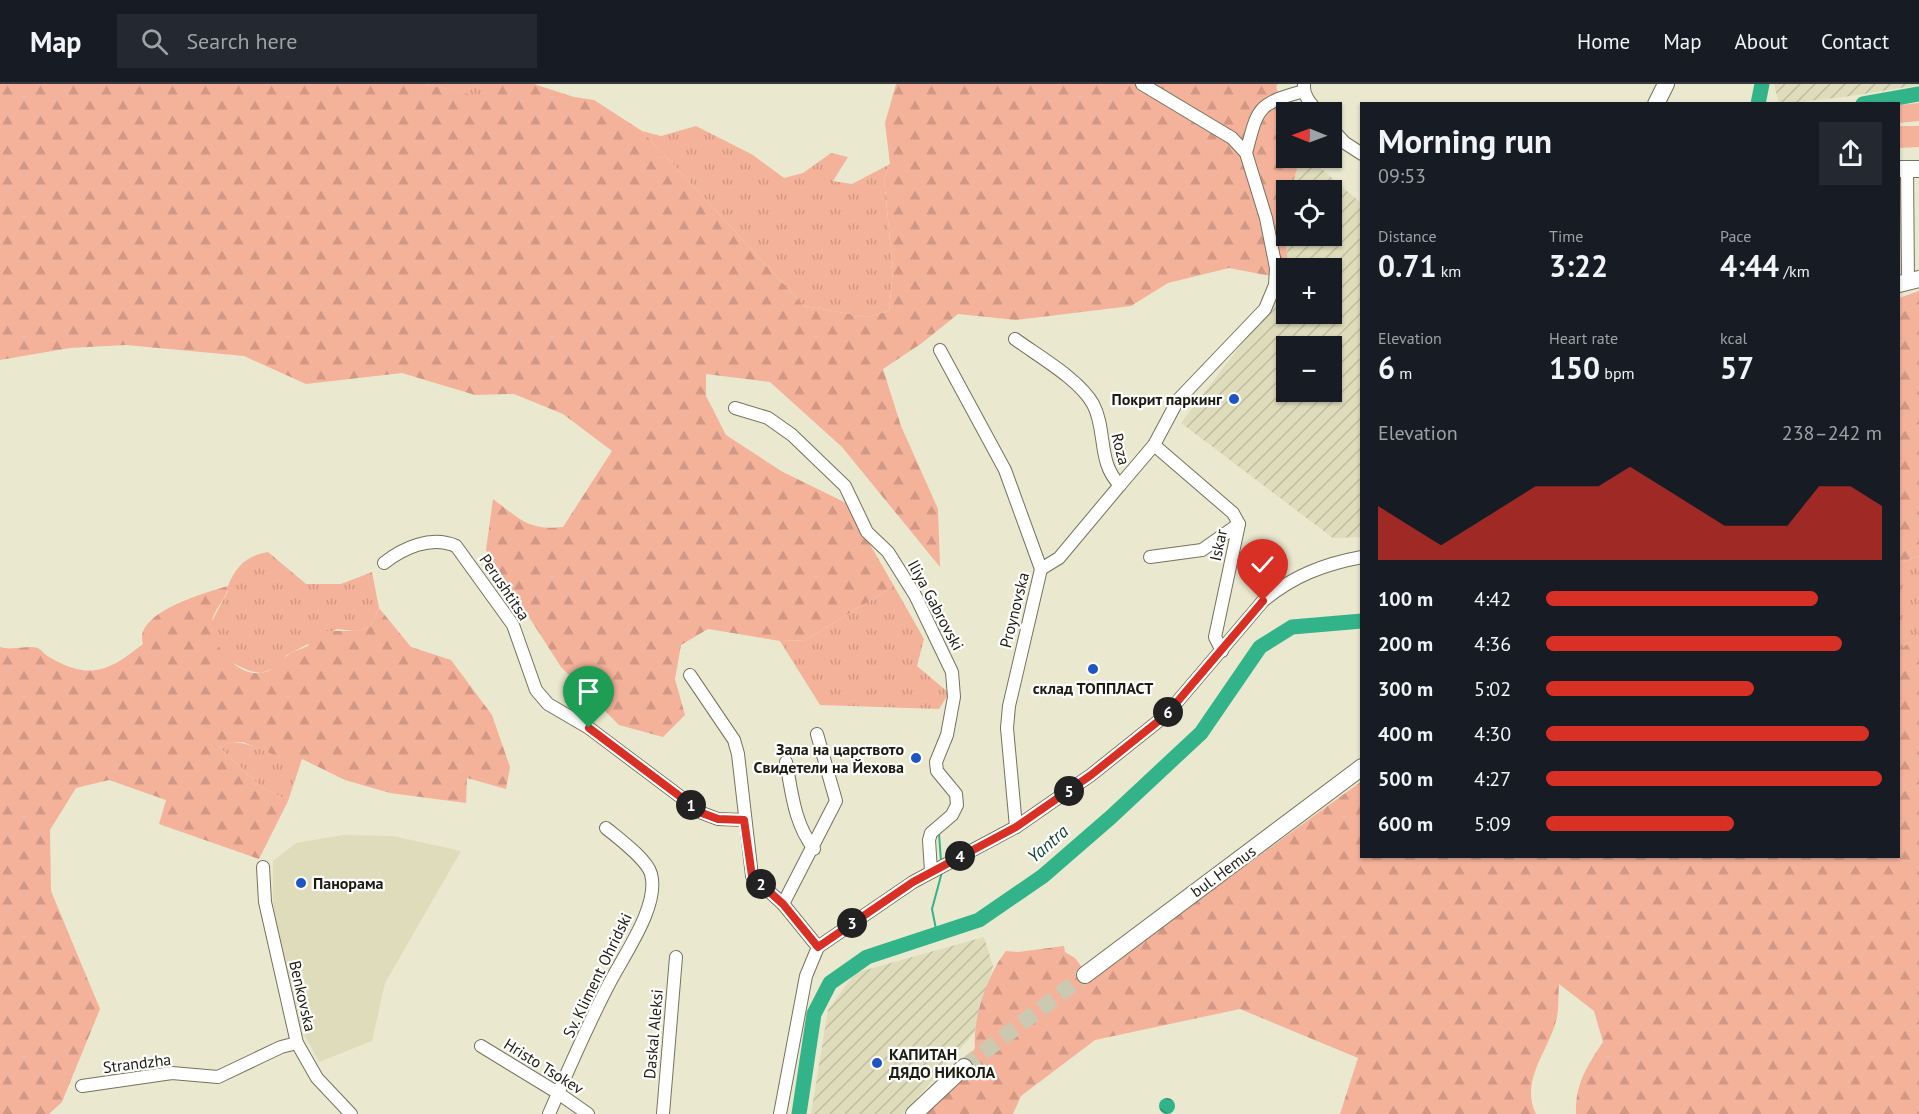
<!DOCTYPE html>
<meta charset="utf-8">
<style>
:root{--surface:#171b24;--page:#242831;--text:#f1f3f6;--muted:#9ea1a6;--line:#363941;--accent:#d93025}
body{margin:0;font-family:"PT Sans",sans-serif;background:var(--page);color:var(--text);height:100vh;display:flex;flex-direction:column;font-size:22px;white-space:nowrap}
*{box-sizing:border-box;margin:0}
p{font-size:20px;color:var(--muted)}
.icon{flex:none;width:33px;height:33px;fill:none;stroke:currentColor;stroke-width:2;stroke-linecap:round;stroke-linejoin:round}
.map{position:relative;flex:1;overflow:hidden}
.details{position:absolute;left:1360px;top:18px;width:540px;height:756px;display:flex;flex-direction:column;background:var(--surface);border-radius:0px;box-shadow:0 2px 4px #0004}
.details>*{flex:none}
.needle{width:39px;rotate:271deg}
.fabs{position:absolute;left:1276px;top:18px;display:grid;gap:12px}
.fabs a{display:grid;place-items:center;width:66px;height:66px;border-radius:0px;background:var(--surface);box-shadow:0 2px 4px #0004;font-size:30px}
.pin{position:absolute;display:grid;place-items:center;width:51px;height:51px;color:#fff;margin:-62px -26px;border-radius:50% 50% 50% 0;rotate:-45deg;box-shadow:0 0 6px #0007}
.pin .icon{rotate:45deg}
.km{position:absolute;width:30px;height:30px;margin:-15px;border-radius:50%;background:#222;color:#fff;font-size:16px;line-height:30px;text-align:center}
.round{display:grid;place-items:center;flex:none;width:63px;height:63px;border-radius:0px;background:var(--page)}
.headline{display:flex;align-items:center;justify-content:space-between;height:102px;padding:0 18px}
h1{font-size:33px;font-weight:800;line-height:45px}
.stats{display:grid;grid-template-columns:repeat(3,1fr);gap:9px;height:102px;padding:6px 18px}
.stats div{display:grid;align-content:center}
.stats b{font-size:30px;font-weight:800}
.stats small{font-size:16px;font-weight:400}
.stats p{font-size:16px}
.chart{height:168px;padding:12px 18px}
.chart p{display:flex;justify-content:space-between}
.chart svg{width:100%;height:108px;margin-top:6px;fill:var(--accent);opacity:.7}
ul{padding:0 18px;list-style:none;font-size:20px}
li{display:grid;grid-template-columns:96px 72px 1fr;align-items:center;height:45px}
li i{height:15px;border-radius:8px;background:var(--accent)}
header{display:flex;align-items:center;gap:36px;box-sizing:border-box;height:84px;padding:0 30px;background:var(--surface);border-bottom:2px solid var(--line)}
header strong{font-size:28px}
nav{display:flex;gap:33px;margin-inline-start:auto;font-size:21px}
.search{width:420px;height:54px;background:var(--page);display:flex;align-items:center;gap:15px;box-sizing:border-box;padding:0 21px;border-radius:0px;color:var(--muted);font-size:22px}
.map>svg:first-child{display:block}
</style>
<header>
<strong>Map</strong>
<div class="search"><svg class="icon" aria-label="search" viewBox="0 0 24 24"><circle cx="10" cy="10" r="6"/><path d="M15 15l6 6"/></svg>Search here</div>
<nav><a>Home</a><a>Map</a><a>About</a><a>Contact</a></nav>
</header>
<div class="map">
<svg width="1919" height="1030" viewBox="0 0 1919 1030">
<defs>
<pattern id="industrial-furrows" width="10" height="10" patternUnits="userSpaceOnUse" patternTransform="scale(1.5)"><rect width="10" height="10" fill="#dfdcbc"/><path d="M-1 1l2-2M0 10L10 0M9 11l2-2" fill="none" stroke="#bfbca1"/></pattern>
<pattern id="grass-tufts" width="24" height="20" patternUnits="userSpaceOnUse" patternTransform="scale(1.5)"><rect width="24" height="20" fill="#f5b29b"/><path d="M3 7l-1-3M5 7V3M7 7l1-3M15 17l-1-3M17 17v-4M19 17l1-3" fill="none" stroke="#d29885"/></pattern>
<pattern id="forest-firs" width="22" height="20" patternUnits="userSpaceOnUse" patternTransform="scale(1.5)"><rect width="22" height="20" fill="#f5b29b"/><path d="M5 1l3.5 6h-7zM16 11l3.5 6h-7z" fill="#d29885"/></pattern>
<pattern id="water-waves" width="16" height="10" patternUnits="userSpaceOnUse" patternTransform="scale(1.5)"><rect width="16" height="10" fill="#33b389"/><path d="M0 5q4-4 8 0t8 0" fill="none" stroke="#2b916f"/></pattern>
</defs>
<rect width="100%" height="100%" fill="#eae8ce"/>
<path fill="#dfdcbc" d="M343 751 393 752 461 767 385 899 372 957 319 978 299 941 273 821V777L296 759Z"/>
<g fill="url(#industrial-furrows)" fill-rule="evenodd">
<path d="M1774 0H1919V1L1844 13 1779 20Z"/>
<path d="M1300 74H1309L1362 120V453L1333 454 1181 339 1287 201V230H1332V184H1289L1282 136 1287 119V152H1332V106H1291ZM1287 262H1332V308H1287Z"/>
<path d="M984 853 993 882 974 949 903 1030H811L828 926 855 889Z"/>
</g>
<g fill="url(#grass-tufts)">
<path d="M426 0H476L491 16Z"/>
<path d="M696 42 753 71 784 94 803 89 831 69 848 73 833 97 852 100 890 80 884 95 893 186 889 227 867 233 804 222 642 47 661 52Z"/>
<path d="M268 468 306 500H341L372 488 379 524 370 543 355 547 337 545 287 571 277 583 261 589 250 587 230 578 216 563 211 539 228 507 223 504 228 502C236 482 246 472 268 468Z"/>
<path d="M1919 472V552L1899 566V479Z"/>
<path d="M894 502 924 555 917 582 949 609 939 625 820 621 780 557 806 556Z"/>
<path d="M230 658C256 658 273 675 302 675L288 717 260 702 219 663Z"/>
</g>
<g fill="url(#forest-firs)">
<path d="M0 0H426L489 15 476 0H534L574 13 594 16 642 47 804 222 867 233 889 227 893 186 884 95 890 80 885 39 896 0H1278L1276 3 1287 30V74H1300L1291 106H1287L1282 136 1289 184 1287 195 1229 184 1168 199 1131 222 1016 236 958 230 922 259 883 285 901 342 938 425 940 483 842 363 770 298 706 290V312L726 351 781 387 846 419 894 502 806 556 780 557 708 545 681 561 675 595 685 631 663 653 619 641 561 583 486 466 493 415C520 435 528 447 563 443L612 367 563 330 514 310 475 311 402 289 306 300 244 272 126 261 70 264 0 276Z"/>
<path d="M1919 207V472L1899 479V214Z"/>
<path d="M228 502C227 516 211 527 212 541 213 564 240 596 265 588 277 584 278 579 287 572 292 567 302 565 308 562L314 547H355L370 543 379 524 411 563 451 576 492 631 510 683 506 705 467 694 466 719 390 709 345 696 302 675H284L243 658H230L219 663 260 702 288 717 259 775 159 740 166 716 109 696 76 704 50 746 51 807 100 925 62 1018 49 1030H0V563C12 567 26 561 38 564 42 566 45 571 49 573 90 597 109 587 143 560 133 529 204 509 228 502Z"/>
<path d="M1919 552V1030H1576C1575 1000 1587 982 1603 958L1594 927 1559 900C1558 911 1559 923 1557 933 1550 966 1519 996 1536 1030H1340L1358 974 1240 925 1095 956 1021 1012 1013 1030H925L975 964C972 936 988 889 1006 867L1018 868 1064 862 1065 868 1075 874 1090 894 1362 697V772H1899V566Z"/>
</g>
<g fill="#f5b29b">
<path d="M1919 19V37L1899 39V21Z"/>
<path d="M1899 42H1919V63L1899 64Z"/>
</g>
<circle fill="url(#water-waves)" cx="1167" cy="1022" r="8"/>
<g fill="none" stroke-linecap="round" stroke-linejoin="round">
<g stroke="#33b389" stroke-width="2">
<path d="M939 750 941 777"/>
<path d="M937 850 932 825 942 788"/>
</g>
<g stroke="#33b389" stroke-width="15">
<path d="M1758 20 1762 0"/>
<path d="M1863 20 1919 10"/>
<path d="M799 1030 814 930 830 899 867 873 979 836 1043 792 1111 733 1201 649 1260 563 1292 543 1362 537"/>
</g>
<path stroke="#cbc9b2" stroke-width="16" stroke-dasharray="16 8" stroke-linecap="butt" d="M964 983 1085 891"/>
<g stroke="#75735c" stroke-width="14">
<g id="minor">
<path d="M1304 1C1303 12 1311 20 1318 28"/>
<path d="M1332 45 1345 59 1362 70"/>
<path d="M1246 69C1258 24 1256 20 1304 7"/>
<path d="M1907 85 1908 197"/>
<path d="M1015 255C1038 272 1079 295 1093 320 1107 346 1097 379 1120 401L1059 474 1041 485"/>
<path d="M940 266 1005 386 1041 485 1009 622 1007 644 1016 743"/>
<path d="M735 324 768 334 792 351 845 402 867 448 888 468 915 511 952 588 954 613 947 651 936 678 937 687 956 710 957 721 952 731 931 749 929 756 931 787"/>
<path d="M1154 361 1233 429 1239 440 1215 553 1222 567"/>
<path d="M1120 401 1154 361 1178 316 1265 225 1275 201 1276 184 1266 134 1246 69 1232 54 1142 0"/>
<path d="M1150 473 1202 466 1239 440"/>
<path d="M384 479C403 464 431 451 456 462L513 541 536 606 548 620 589 644 702 729 718 735 744 736"/>
<path d="M690 591 734 656 738 670 752 792 783 820 818 863"/>
<path d="M786 678C792 709 794 739 814 765"/>
<path d="M263 783 265 818 297 959 317 994 351 1030"/>
<path d="M783 820 836 717 817 650"/>
<path d="M481 962 558 1009 588 1030"/>
<path d="M82 1002 172 989 218 993 281 963 297 959"/>
<path d="M549 1030C568 986 587 942 609 900 623 872 660 822 651 790 647 775 618 754 606 744"/>
<path d="M663 1030 676 873"/>
<path d="M780 1030 806 892 818 863 913 798 1016 743 1091 691 1166 631 1263 517C1293 492 1324 480 1362 473"/>
</g>
</g>
<g stroke="#75735c" stroke-width="18">
<g id="major">
<path d="M1656 20 1666 0"/>
<path d="M1899 85H1919"/>
<path d="M1899 200 1919 195"/>
<path d="M1085 891 1362 683"/>
<path d="M914 1030 964 983"/>
</g>
</g>
<use href="#minor" stroke="#fff" stroke-width="12"/>
<use href="#major" stroke="#fff" stroke-width="16"/>
</g>
<g fill="none" stroke-linecap="round" stroke-linejoin="round">
<g stroke="#fff" stroke-width="12">
<path id="route" d="M589 644 702 729 718 735 744 736 752 792 783 820 818 863 913 798 1016 743 1091 691 1166 631 1263 517"/>
</g>
<use href="#route" stroke="#d93025" stroke-width="8"/>
</g>
<g fill="#1d56c2" stroke="#fff" stroke-width="2">
<circle cx="1234" cy="315" r="6"/>
<circle cx="1093" cy="585" r="6"/>
<circle cx="916" cy="674" r="6"/>
<circle cx="301" cy="799" r="6"/>
<circle cx="877" cy="979" r="6"/>
</g>
<g text-anchor="middle" stroke-width="4.5" stroke-linejoin="round" paint-order="stroke">
<g font-size="16" font-weight="bold" fill="#1d1c13" stroke="#fff" text-anchor="end">
<text x="1222" y="321">Покрит паркинг</text>
<text x="1093" y="610" text-anchor="middle">склад ТОППЛАСТ</text>
<text x="904" y="671">Зала на царството<tspan x="904" dy="18">Свидетели на Йехова</tspan></text>
<text x="313" y="805" text-anchor="start">Панорама</text>
<text x="889" y="976" text-anchor="start">КАПИТАН<tspan x="889" dy="18">ДЯДО НИКОЛА</tspan></text>
</g>
<g font-size="16" fill="#1d1c13" stroke="#fff">
<text transform="translate(1121 365) rotate(76)" y="6">Roza</text>
<text transform="translate(1218 461) rotate(-78)" y="6">Iskar</text>
<text transform="translate(505 503) rotate(56)" y="6">Perushtitsa</text>
<text transform="translate(936 521) rotate(62)" y="6">Iliya Gabrovski</text>
<text transform="translate(1014 526) rotate(-76)" y="6">Proynovska</text>
<text transform="translate(1223 787) rotate(-36)" y="6">bul. Hemus</text>
<text transform="translate(597 891) rotate(-64)" y="6">Sv. Kliment Ohridski</text>
<text transform="translate(303 912) rotate(77)" y="6">Benkovska</text>
<text transform="translate(653 950) rotate(-85)" y="6">Daskal Aleksi</text>
<text transform="translate(137 979) rotate(-7)" y="6">Strandzha</text>
<text transform="translate(544 982) rotate(32)" y="6">Hristo Tsokev</text>
</g>
<g font-size="18" font-style="italic" fill="#124634" stroke="#fff">
<text transform="translate(1048 760) rotate(-41)" y="6">Yantra</text>
</g>
</g>
</svg>
<div class="fabs">
<a><svg class="needle" viewBox="-14 -14 28 28"><path d="M0-13l5 13h-10z" fill="#e53935"/><path d="M0 13l5-13h-10z" fill="#9ea1a6"/></svg></a>
<a><svg class="icon" aria-label="locate" viewBox="0 0 24 24"><circle cx="12" cy="12" r="6"/><path d="M12 2v4M12 18v4M2 12h4M18 12h4"/></svg></a>
<a>+</a>
<a>−</a>
</div>
<div class="pin" style="left:589px;top:644px;background:#1e9e55"><svg class="icon" aria-label="arrive" viewBox="0 0 24 24"><path d="M6 21V4h12l-3 4 3 4H6"/></svg></div>
<div class="pin" style="left:1263px;top:517px;background:#d93025"><svg class="icon" aria-label="check" viewBox="0 0 24 24"><path d="M5 12l5 5 9-10"/></svg></div>
<b class="km" style="left:691px;top:721px">1</b>
<b class="km" style="left:761px;top:800px">2</b>
<b class="km" style="left:852px;top:839px">3</b>
<b class="km" style="left:960px;top:772px">4</b>
<b class="km" style="left:1069px;top:707px">5</b>
<b class="km" style="left:1168px;top:628px">6</b>
<section class="details">
<div class="headline"><div><h1>Morning run</h1><p>09:53</p></div><a class="round"><svg class="icon" aria-label="share" viewBox="0 0 24 24"><path d="M12 15V3M7 8l5-5 5 5M5 13v7h14v-7"/></svg></a></div>
<div class="stats">
<div><p>Distance</p><b>0.71<small> km</small></b></div>
<div><p>Time</p><b>3:22</b></div>
<div><p>Pace</p><b>4:44<small> /km</small></b></div>
</div>
<div class="stats">
<div><p>Elevation</p><b>6<small> m</small></b></div>
<div><p>Heart rate</p><b>150<small> bpm</small></b></div>
<div><p>kcal</p><b>57</b></div>
</div>
<div class="chart"><p><span>Elevation</span>238–242 m</p>
<svg viewBox="0 0 160 44" preserveAspectRatio="none"><path d="M0 44V22L10 30L20 38L30 30L40 22L50 14L60 14L70 14L80 6L90 14L100 22L110 30L120 30L130 30L140 14L150 14L160 22V44z"/></svg>
</div>
<ul>
<li><b>100 m</b>4:42<i style="width:81%"></i></li>
<li><b>200 m</b>4:36<i style="width:88%"></i></li>
<li><b>300 m</b>5:02<i style="width:62%"></i></li>
<li><b>400 m</b>4:30<i style="width:96%"></i></li>
<li><b>500 m</b>4:27<i style="width:100%"></i></li>
<li><b>600 m</b>5:09<i style="width:56%"></i></li>
</ul>
</section>
</div>
